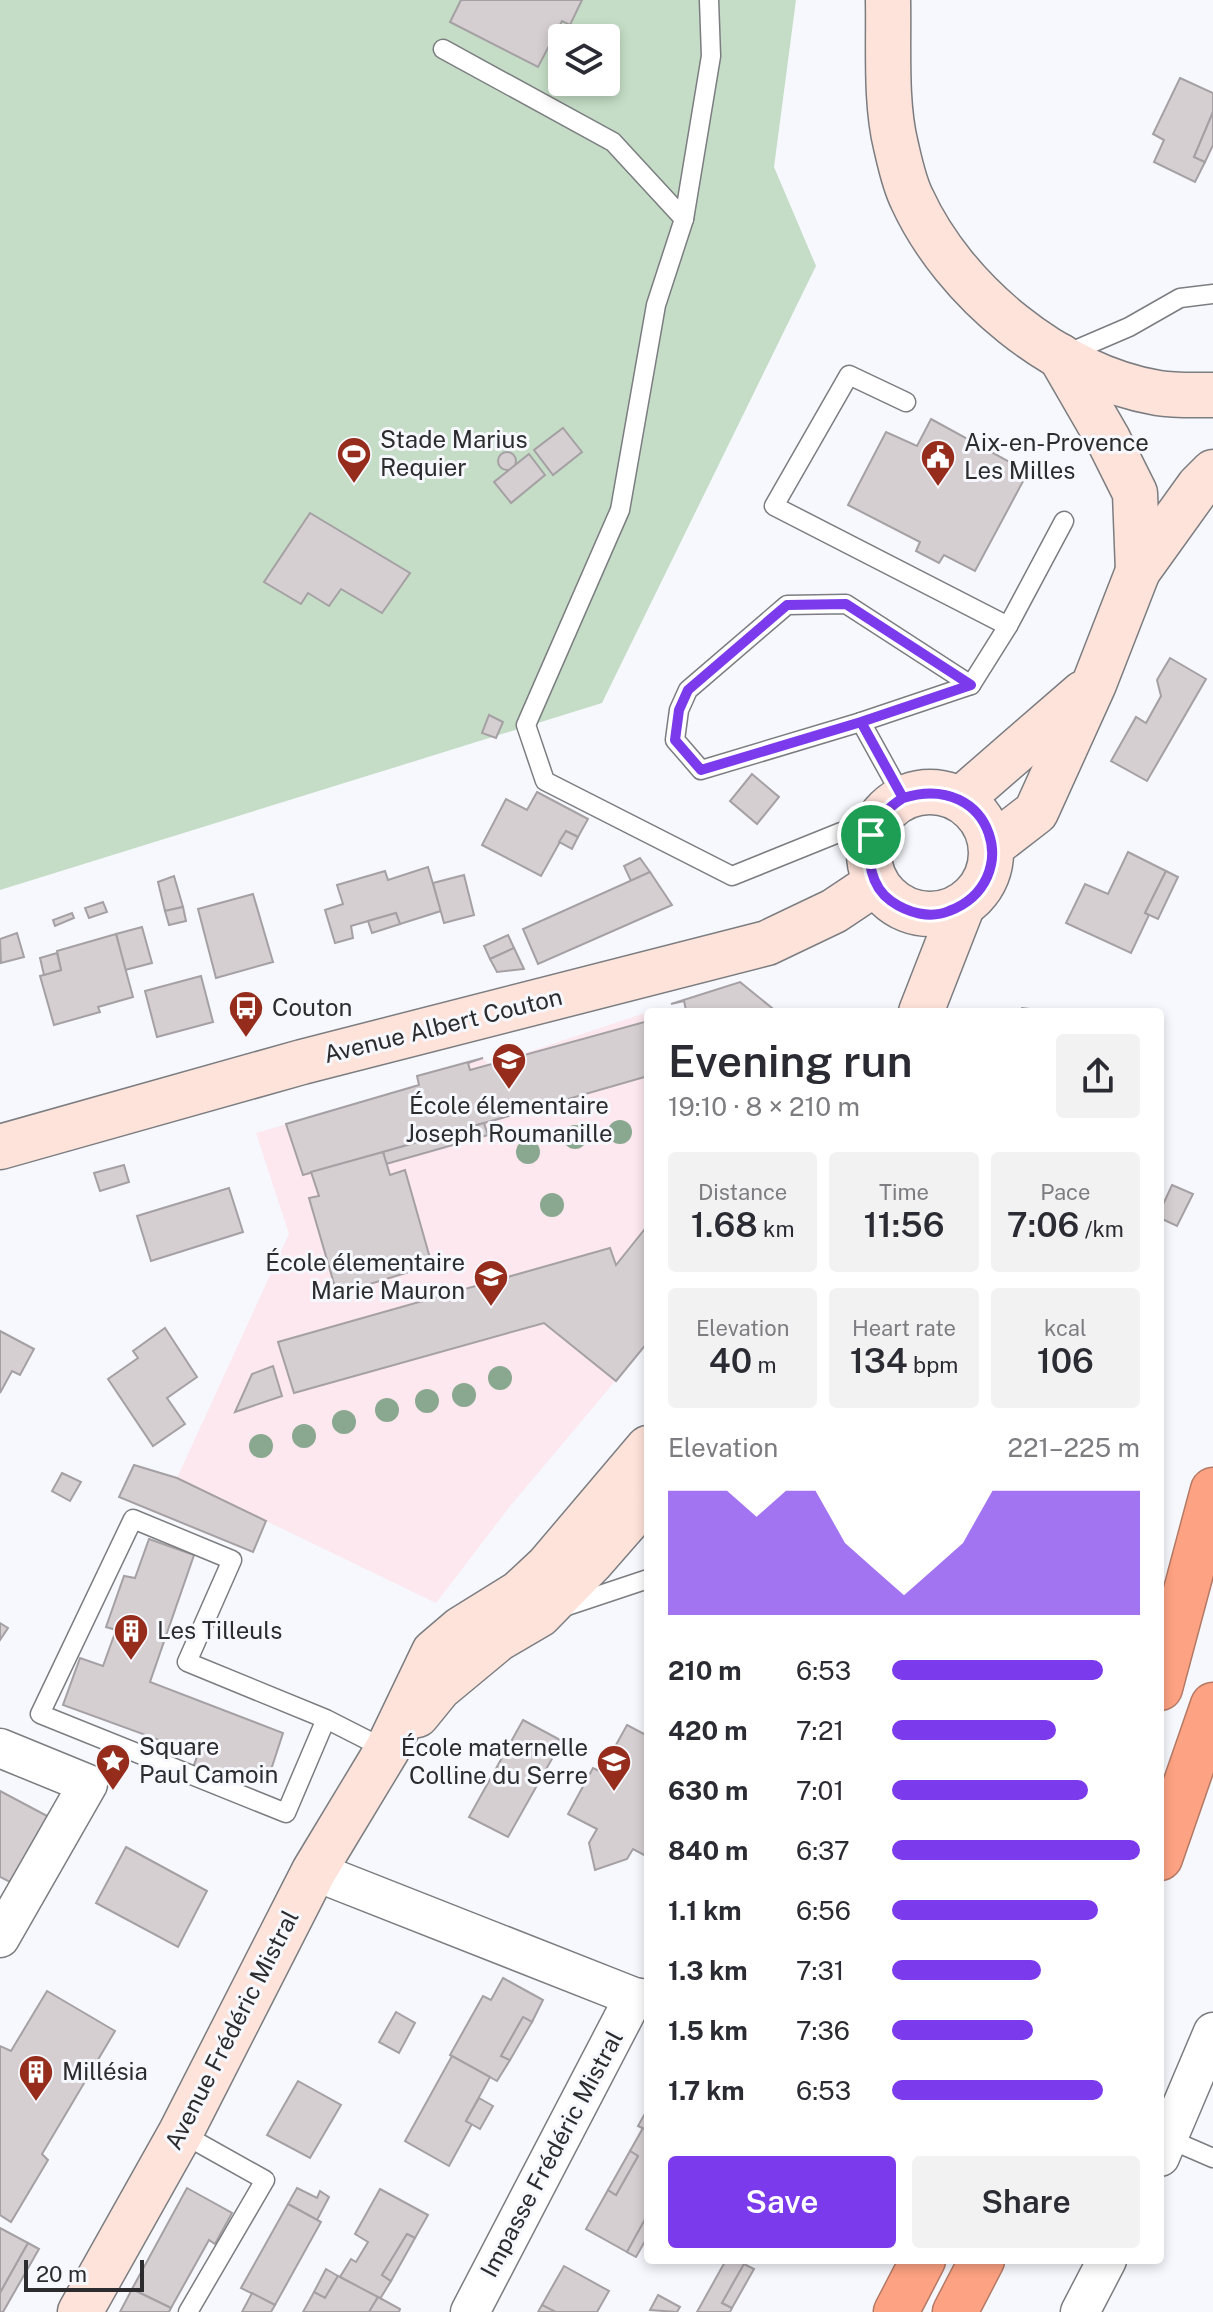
<!DOCTYPE html>
<meta charset="utf-8">
<style>
:root{--surface:#fff;--page:#f2f2f3;--text:#2b2b33;--muted:#7c7c81;--accent:#7c3aed}
body{margin:0;font-family:"Public Sans",sans-serif;background:var(--page);color:var(--text);height:100vh;display:flex;flex-direction:column;font-size:30px;white-space:nowrap}
*{box-sizing:border-box;margin:0}
p{font-size:26px;color:var(--muted)}
.icon{flex:none;width:44px;height:44px;fill:none;stroke:currentColor;stroke-width:2;stroke-linecap:round;stroke-linejoin:round}
.map{position:relative;flex:1;overflow:hidden}
.sheet{position:absolute;left:644px;top:1008px;width:520px;height:1256px;display:flex;flex-direction:column;background:var(--surface);border-radius:8px;box-shadow:0 4px 12px #0003}
.sheet>*{flex:none}
.tools{position:absolute;left:548px;top:24px;display:grid;gap:16px}
.tools a{display:grid;place-items:center;width:72px;height:72px;border-radius:8px;background:var(--surface);box-shadow:0 4px 12px #0003;font-size:40px}
.scale{position:absolute;left:24px;bottom:20px;width:120px;box-sizing:border-box;padding-left:8px;border:4px solid #2c2c2e;border-top:0;font-size:22px;line-height:28px;white-space:nowrap;color:#2c2c2e;-webkit-text-stroke:6px #f6f8fd;paint-order:stroke}
.pin{position:absolute;display:grid;place-items:center;width:68px;height:68px;color:#fff;margin:-34px;border:4px solid #fff;border-radius:50%;box-shadow:0 2px 8px #0007}
.round{display:grid;place-items:center;flex:none;width:84px;height:84px;border-radius:8px;background:var(--page)}
.head{display:flex;align-items:center;justify-content:space-between;height:136px;padding:0 24px}
h1{font-size:44px;font-weight:600;line-height:60px}
.stats{display:grid;grid-template-columns:repeat(3,1fr);gap:12px;height:136px;padding:8px 24px}
.stats div{display:grid;align-content:center;border-radius:8px;background:var(--page);text-align:center}
.stats b{font-size:34px;font-weight:600}
.stats small{font-size:22px;font-weight:400}
.stats p{font-size:22px}
.chart{height:224px;padding:16px 24px}
.chart p{display:flex;justify-content:space-between}
.chart svg{width:100%;height:144px;margin-top:8px;fill:var(--accent);opacity:.7}
.cta{display:flex;gap:16px;margin-top:auto;padding:16px 24px}
.cta a{flex:1;height:92px;border-radius:8px;background:var(--accent);color:#fff;font-size:32px;font-weight:600;line-height:92px;text-align:center}
.cta a+a{background:var(--page);color:var(--text)}
ul{padding:0 24px;list-style:none;font-size:26px}
li{display:grid;grid-template-columns:128px 96px 1fr;align-items:center;height:60px}
li i{height:20px;border-radius:10px;background:var(--accent)}
.map>svg:first-child{display:block}
</style>
<div class="map">
<svg width="1213" height="2312" viewBox="0 0 1213 2312">
<rect width="100%" height="100%" fill="#f6f8fd"/>
<path fill="#fce8ee" d="M648 1012V1342L511 1505 436 1603 177 1478 289 1234 256 1133 419 1086 417 1076 483 1058 489 1065Z"/>
<path fill="#c5ddc6" fill-rule="evenodd" d="M0 0H796L774 167 816 266 602 703 0 890ZM562 38H606V82H562Z"/>
<g fill="#d5cfd2" stroke="#a5a0a3" stroke-width="2">
<path d="M461 0H582L570 25 562 21 538 67 450 22Z"/>
<path d="M1180 78 1213 93V112L1194 157 1205 162 1195 182 1154 162 1164 140 1153 134Z"/>
<path d="M1213 112V145L1205 162 1194 157Z"/>
<path d="M931 419 1028 472 975 571 944 555 939 563 916 551 920 542 848 505 886 432 917 446Z"/>
<path d="M563 428 582 452 553 475 534 450Z"/>
<circle cx="507" cy="461" r="9"/>
<path d="M529 454 545 475 511 503 494 482Z"/>
<path d="M310 513 410 573 382 613 341 589 329 606 308 593 301 604 264 582Z"/>
<path d="M1170 658 1206 679 1147 781 1111 761 1136 717 1146 723 1161 696 1157 680Z"/>
<path d="M489 715 503 722 496 738 482 733Z"/>
<path d="M752 774 779 797 757 824 730 801Z"/>
<path d="M537 792 588 819 578 837 566 831 541 876 482 845 506 799 527 810Z"/>
<path d="M566 831 578 837 572 849 559 842Z"/>
<path d="M1128 852 1166 871 1145 913 1149 915 1131 953 1066 923 1085 884 1108 894Z"/>
<path d="M640 858 650 872 631 881 624 866Z"/>
<path d="M428 867 441 911 400 924 396 913 351 926 353 938 335 943 325 910 343 904 337 885 385 871 388 880Z"/>
<path d="M1166 871 1178 877 1158 919 1145 913Z"/>
<path d="M650 872 672 905 538 964 523 929Z"/>
<path d="M464 875 474 915 444 923 433 883Z"/>
<path d="M174 876 183 907 165 911 158 882Z"/>
<path d="M253 894 273 962 216 978 198 909Z"/>
<path d="M103 902 107 912 89 918 85 908Z"/>
<path d="M183 907 186 921 169 925 165 911Z"/>
<path d="M72 913 74 918 55 926 53 920Z"/>
<path d="M396 913 400 924 372 933 368 921Z"/>
<path d="M142 927 152 963 125 970 116 934Z"/>
<path d="M17 933 24 957 1 963 0 939Z"/>
<path d="M116 934 133 997 98 1007 100 1012 54 1025 40 976 61 970 57 951Z"/>
<path d="M508 935 514 948 490 959 484 946Z"/>
<path d="M514 948 524 969 497 972 490 959Z"/>
<path d="M57 953 61 970 44 975 40 958Z"/>
<path d="M201 976 213 1022 157 1037 145 991Z"/>
<path d="M740 982 777 1012H678L686 1010 684 1001 671 1004Z"/>
<path d="M1022 1008 1054 1012H1021Z"/>
<path d="M648 1021V1076L303 1175 286 1124 419 1085 417 1076 483 1058 468 1063 470 1070Z"/>
<path d="M484 1123 488 1135 386 1164 383 1152Z"/>
<path d="M383 1152 390 1175 405 1170 432 1265 337 1294 309 1198 319 1196 311 1172Z"/>
<path d="M124 1165 129 1182 100 1191 94 1173Z"/>
<path d="M1172 1185 1193 1194 1177 1226 1160 1218V1211Z"/>
<path d="M229 1188 243 1232 151 1261 137 1216Z"/>
<path d="M648 1225V1342L616 1381 544 1323 294 1393 278 1342 610 1248 616 1265Z"/>
<path d="M165 1328 197 1377 167 1398 185 1424 153 1446 108 1379 138 1358 133 1351Z"/>
<path d="M0 1331 34 1349 20 1375 12 1371 0 1393Z"/>
<path d="M273 1366 282 1396 235 1412 252 1374Z"/>
<path d="M134 1465 177 1478 266 1521 253 1552 119 1497Z"/>
<path d="M62 1473 81 1482 70 1501 52 1491Z"/>
<path d="M149 1539 194 1555 150 1682 283 1733 268 1779 248 1772 245 1782 194 1765 198 1754 63 1705 80 1658 103 1666 116 1630 106 1627 124 1576 135 1578Z"/>
<path d="M0 1623 8 1628 0 1640Z"/>
<path d="M523 1720 562 1741 508 1837 469 1817Z"/>
<path d="M627 1725 648 1736V1857L633 1849 627 1859 595 1870 589 1843 597 1829 568 1814 593 1768 601 1772Z"/>
<path d="M0 1791 49 1817 12 1883 0 1877Z"/>
<path d="M126 1847 207 1891 178 1947 96 1903Z"/>
<path d="M503 1978 543 2000 532 2022 523 2017 501 2056 510 2060 497 2081 450 2055 483 1996 491 2000Z"/>
<path d="M47 1991 115 2031 42 2154 48 2160 11 2222 0 2215V2046L11 2051Z"/>
<path d="M396 2012 415 2023 399 2053 379 2042Z"/>
<path d="M523 2017 532 2022 510 2060 501 2056Z"/>
<path d="M452 2056 490 2077 466 2121 472 2124 449 2166 405 2141Z"/>
<path d="M298 2081 341 2105 310 2158 267 2135Z"/>
<path d="M479 2098 493 2106 480 2129 466 2121Z"/>
<path d="M648 2108V2131L638 2126Z"/>
<path d="M643 2128 648 2131V2214L627 2252 586 2229 608 2190 616 2195 638 2156 630 2151Z"/>
<path d="M630 2151 638 2156 616 2195 608 2190Z"/>
<path d="M187 2188 232 2213 215 2244 209 2240 171 2308 132 2289Z"/>
<path d="M297 2188 317 2198 320 2191 329 2197 317 2220 288 2204Z"/>
<path d="M380 2189 428 2215 415 2238 407 2234 382 2275 391 2281 380 2299 340 2277 351 2259 356 2262 368 2242 355 2234Z"/>
<path d="M288 2204 321 2222 275 2305 241 2288Z"/>
<path d="M648 2214V2236L636 2257 627 2252Z"/>
<path d="M0 2228 28 2243 0 2293Z"/>
<path d="M407 2234 415 2238 391 2281 382 2275Z"/>
<path d="M28 2243 39 2249 3 2312H0V2293Z"/>
<path d="M726 2260H737L744 2264 722 2303 732 2308 730 2312H697Z"/>
<path d="M744 2264 754 2269 732 2308 722 2303Z"/>
<path d="M564 2266 609 2291 597 2312H553L542 2305Z"/>
<path d="M326 2269 338 2276 325 2298 314 2292Z"/>
<path d="M338 2276 378 2297 369 2312H303L314 2292 325 2298Z"/>
<path d="M132 2289 171 2308 169 2312H120Z"/>
<path d="M252 2293 275 2305 271 2312H242Z"/>
<path d="M658 2295 680 2307 677 2312 650 2310Z"/>
<path d="M378 2297 400 2309 399 2312H369Z"/>
<path d="M542 2305 554 2311 553 2312H538Z"/>
</g>
<g fill="none" stroke-linecap="round" stroke-linejoin="round">
<g stroke="#7b7d81" stroke-width="21">
<g id="lane">
<path d="M709 0 711 56 684 219 656 305 620 510 526 725 545 781 732 876 841 832 871 835"/>
<path d="M443 49 613 142 684 219"/>
<path d="M1066 354 1129 327 1180 298 1213 294"/>
<path d="M906 402 849 375 774 506 1008 626"/>
<path d="M861 722 701 770 675 740 679 710 688 690 787 605 846 604 971 685"/>
<path d="M903 798 861 722 971 685 1008 626 1064 521"/>
<path d="M564 1607 648 1579"/>
<path d="M326 1719 286 1813 40 1714 133 1519 232 1560 187 1662 326 1719 387 1750"/>
<path d="M181 2133 265 2180 188 2312"/>
<path d="M1169 2139 1213 2158"/>
</g>
</g>
<g stroke="#7b7d81" stroke-width="41">
<g id="street">
<path d="M0 1748 88 1784 0 1938"/>
<path d="M314 1871 634 1997 648 1999"/>
<path d="M1160 2157 1213 2032"/>
<path d="M470 2312 634 1997"/>
<path d="M1080 2312 1107 2260"/>
</g>
</g>
<g stroke="#7b7d81" stroke-width="47">
<g id="secondary">
<path d="M888 0C889 46 885 102 896 146 900 163 904 183 912 199 954 291 1057 376 1158 393 1176 396 1195 395 1213 395"/>
<path d="M1060 356 1108 439 1135 493 1138 571"/>
<circle cx="930" cy="853" r="61"/>
<path d="M961 799 1083 693"/>
<path d="M992 846 1036 812 1094 684 1138 571 1199 486 1213 472"/>
<path d="M921 1012 962 907"/>
<path d="M0 1147 302 1062 767 943 834 911 876 883"/>
<path d="M417 1715 439 1688 498 1639 539 1615 592 1561 648 1497"/>
<path d="M80 2312 181 2132 314 1871 387 1750 434 1652 461 1629 519 1593 548 1566 648 1448"/>
</g>
</g>
<g stroke="#b47965" stroke-width="47">
<g id="highway">
<path d="M1160 1688 1213 1490"/>
<path d="M1160 1858 1213 1705"/>
<path d="M896 2312 923 2260"/>
<path d="M955 2312 982 2260"/>
</g>
</g>
<use href="#lane" stroke="#fff" stroke-width="18"/>
<use href="#street" stroke="#fff" stroke-width="38"/>
<use href="#secondary" stroke="#fee3da" stroke-width="44"/>
<use href="#highway" stroke="#fda282" stroke-width="44"/>
</g>
<g fill="#8aa790">
<circle cx="620" cy="1132" r="12"/>
<circle cx="575" cy="1137" r="12"/>
<circle cx="528" cy="1152" r="12"/>
<circle cx="552" cy="1205" r="12"/>
<circle cx="500" cy="1378" r="12"/>
<circle cx="464" cy="1395" r="12"/>
<circle cx="427" cy="1401" r="12"/>
<circle cx="387" cy="1410" r="12"/>
<circle cx="344" cy="1422" r="12"/>
<circle cx="304" cy="1436" r="12"/>
<circle cx="261" cy="1446" r="12"/>
</g>
<g fill="none" stroke-linecap="round" stroke-linejoin="round">
<g stroke="#fff" stroke-width="16">
<path id="route" d="M871 835C867 859 870 886 891 901 908 913 930 919 949 911 1026 882 993 770 903 798L861 722 971 685 846 604 787 605 688 690 679 710 675 740 701 770 861 722 903 798C887 808 879 818 871 835"/>
</g>
<use href="#route" stroke="#7c3aed" stroke-width="10"/>
</g>
<defs>
<g id="stadium-pin" transform="scale(1.8)"><path d="M0 17L-7.5 6A9.5 9.5 0 1 1 7.5 6Z" fill="#952c1c" stroke="#f6f8fd"/><path d="M0-5a6.5 5 0 1 0 0 10a6.5 5 0 1 0 0-10ZM-3.5-1.8h7v3.6h-7Z" fill="#fff"/></g>
<g id="civic-pin" transform="scale(1.8)"><path d="M0 17L-7.5 6A9.5 9.5 0 1 1 7.5 6Z" fill="#952c1c" stroke="#f6f8fd"/><path d="M-.6-6.5H3V-4.5H.6V-3L4-1V1h2V6H-6V1h2V-1L-.6-3ZM-1.2 2.5V6h2.4V2.5Z" fill="#fff"/></g>
<g id="bus-pin" transform="scale(1.8)"><path d="M0 17L-7.5 6A9.5 9.5 0 1 1 7.5 6Z" fill="#952c1c" stroke="#f6f8fd"/><path d="M-5-6H5V4H4V6H2V4H-2V6H-4V4H-5ZM-3.5-4V0h7V-4ZM-3.5 1.2v1.5H-2V1.2ZM2 1.2v1.5H3.5V1.2Z" fill="#fff"/></g>
<g id="school-pin" transform="scale(1.8)"><path d="M0 17L-7.5 6A9.5 9.5 0 1 1 7.5 6Z" fill="#952c1c" stroke="#f6f8fd"/><path d="M0-5L7-2L0 1L-7-2ZM-4 1L0 2.5L4 1V4Q0 6-4 4Z" fill="#fff"/></g>
<g id="building-pin" transform="scale(1.8)"><path d="M0 17L-7.5 6A9.5 9.5 0 1 1 7.5 6Z" fill="#952c1c" stroke="#f6f8fd"/><path d="M-4-6H4V6H1V3H-1V6H-4ZM-2.5-4.3h1.7v1.8h-1.7ZM.8-4.3h1.7v1.8H.8ZM-2.5-1h1.7V.8h-1.7ZM.8-1h1.7V.8H.8Z" fill="#fff"/></g>
<g id="sight-pin" transform="scale(1.8)"><path d="M0 17L-7.5 6A9.5 9.5 0 1 1 7.5 6Z" fill="#952c1c" stroke="#f6f8fd"/><path d="M0-6L1.8-2.2L6-1.7L2.9 1.2L3.7 5.4L0 3.3L-3.7 5.4L-2.9 1.2L-6-1.7L-1.8-2.2Z" fill="#fff"/></g>
</defs>
<g fill-rule="evenodd">
<use href="#stadium-pin" x="354" y="454"/>
<use href="#civic-pin" x="938" y="457"/>
<use href="#bus-pin" x="246" y="1008"/>
<use href="#school-pin" x="509" y="1060"/>
<use href="#school-pin" x="491" y="1277"/>
<use href="#building-pin" x="131" y="1631"/>
<use href="#sight-pin" x="113" y="1761"/>
<use href="#school-pin" x="614" y="1762"/>
<use href="#building-pin" x="36" y="2072"/>
</g>
<g text-anchor="middle" stroke-width="6" stroke-linejoin="round" paint-order="stroke">
<g font-size="24" fill="#2c2c2e" stroke="#f6f8fd" text-anchor="start">
<text x="380" y="448">Stade Marius<tspan x="380" dy="28">Requier</tspan></text>
<text x="964" y="451">Aix-en-Provence<tspan x="964" dy="28">Les Milles</tspan></text>
<text x="272" y="1016">Couton</text>
<text x="509" y="1114" text-anchor="middle">École élementaire<tspan x="509" dy="28">Joseph Roumanille</tspan></text>
<text x="465" y="1271" text-anchor="end">École élementaire<tspan x="465" dy="28">Marie Mauron</tspan></text>
<text x="157" y="1639">Les Tilleuls</text>
<text x="139" y="1755">Square<tspan x="139" dy="28">Paul Camoin</tspan></text>
<text x="588" y="1756" text-anchor="end">École maternelle<tspan x="588" dy="28">Colline du Serre</tspan></text>
<text x="62" y="2080">Millésia</text>
</g>
<g font-size="24" fill="#2c2c2e" stroke="#f6f8fd">
<text transform="translate(443 1026) rotate(-14)" y="8">Avenue Albert Couton</text>
<text transform="translate(232 2030) rotate(-63)" y="8">Avenue Frédéric Mistral</text>
<text transform="translate(552 2154) rotate(-62)" y="8">Impasse Frédéric Mistral</text>
</g>
</g>
</svg>
<div class="tools">
<a><svg class="icon" aria-label="layers" viewBox="0 0 24 24"><path d="M12 4l9 5-9 5-9-5zM3 14l9 5 9-5"/></svg></a>
</div>
<div class="scale">20 m</div>
<div class="pin" style="left:871px;top:835px;background:#1e9e55"><svg class="icon" aria-label="arrive" viewBox="0 0 24 24"><path d="M6 21V4h12l-3 4 3 4H6"/></svg></div>
<section class="sheet">
<div class="head"><div><h1>Evening run</h1><p>19:10 · 8 × 210 m</p></div><a class="round"><svg class="icon" aria-label="share" viewBox="0 0 24 24"><path d="M12 15V3M7 8l5-5 5 5M5 13v7h14v-7"/></svg></a></div>
<div class="stats">
<div><p>Distance</p><b>1.68<small> km</small></b></div>
<div><p>Time</p><b>11:56</b></div>
<div><p>Pace</p><b>7:06<small> /km</small></b></div>
</div>
<div class="stats">
<div><p>Elevation</p><b>40<small> m</small></b></div>
<div><p>Heart rate</p><b>134<small> bpm</small></b></div>
<div><p>kcal</p><b>106</b></div>
</div>
<div class="chart"><p><span>Elevation</span>221–225 m</p>
<svg viewBox="0 0 160 44" preserveAspectRatio="none"><path d="M0 44V6L10 6L20 6L30 14L40 6L50 6L60 22L70 30L80 38L90 30L100 22L110 6L120 6L130 6L140 6L150 6L160 6V44z"/></svg>
</div>
<ul>
<li><b>210 m</b>6:53<i style="width:85%"></i></li>
<li><b>420 m</b>7:21<i style="width:66%"></i></li>
<li><b>630 m</b>7:01<i style="width:79%"></i></li>
<li><b>840 m</b>6:37<i style="width:100%"></i></li>
<li><b>1.1 km</b>6:56<i style="width:83%"></i></li>
<li><b>1.3 km</b>7:31<i style="width:60%"></i></li>
<li><b>1.5 km</b>7:36<i style="width:57%"></i></li>
<li><b>1.7 km</b>6:53<i style="width:85%"></i></li>
</ul>
<div class="cta"><a>Save</a><a>Share</a></div>
</section>
</div>
